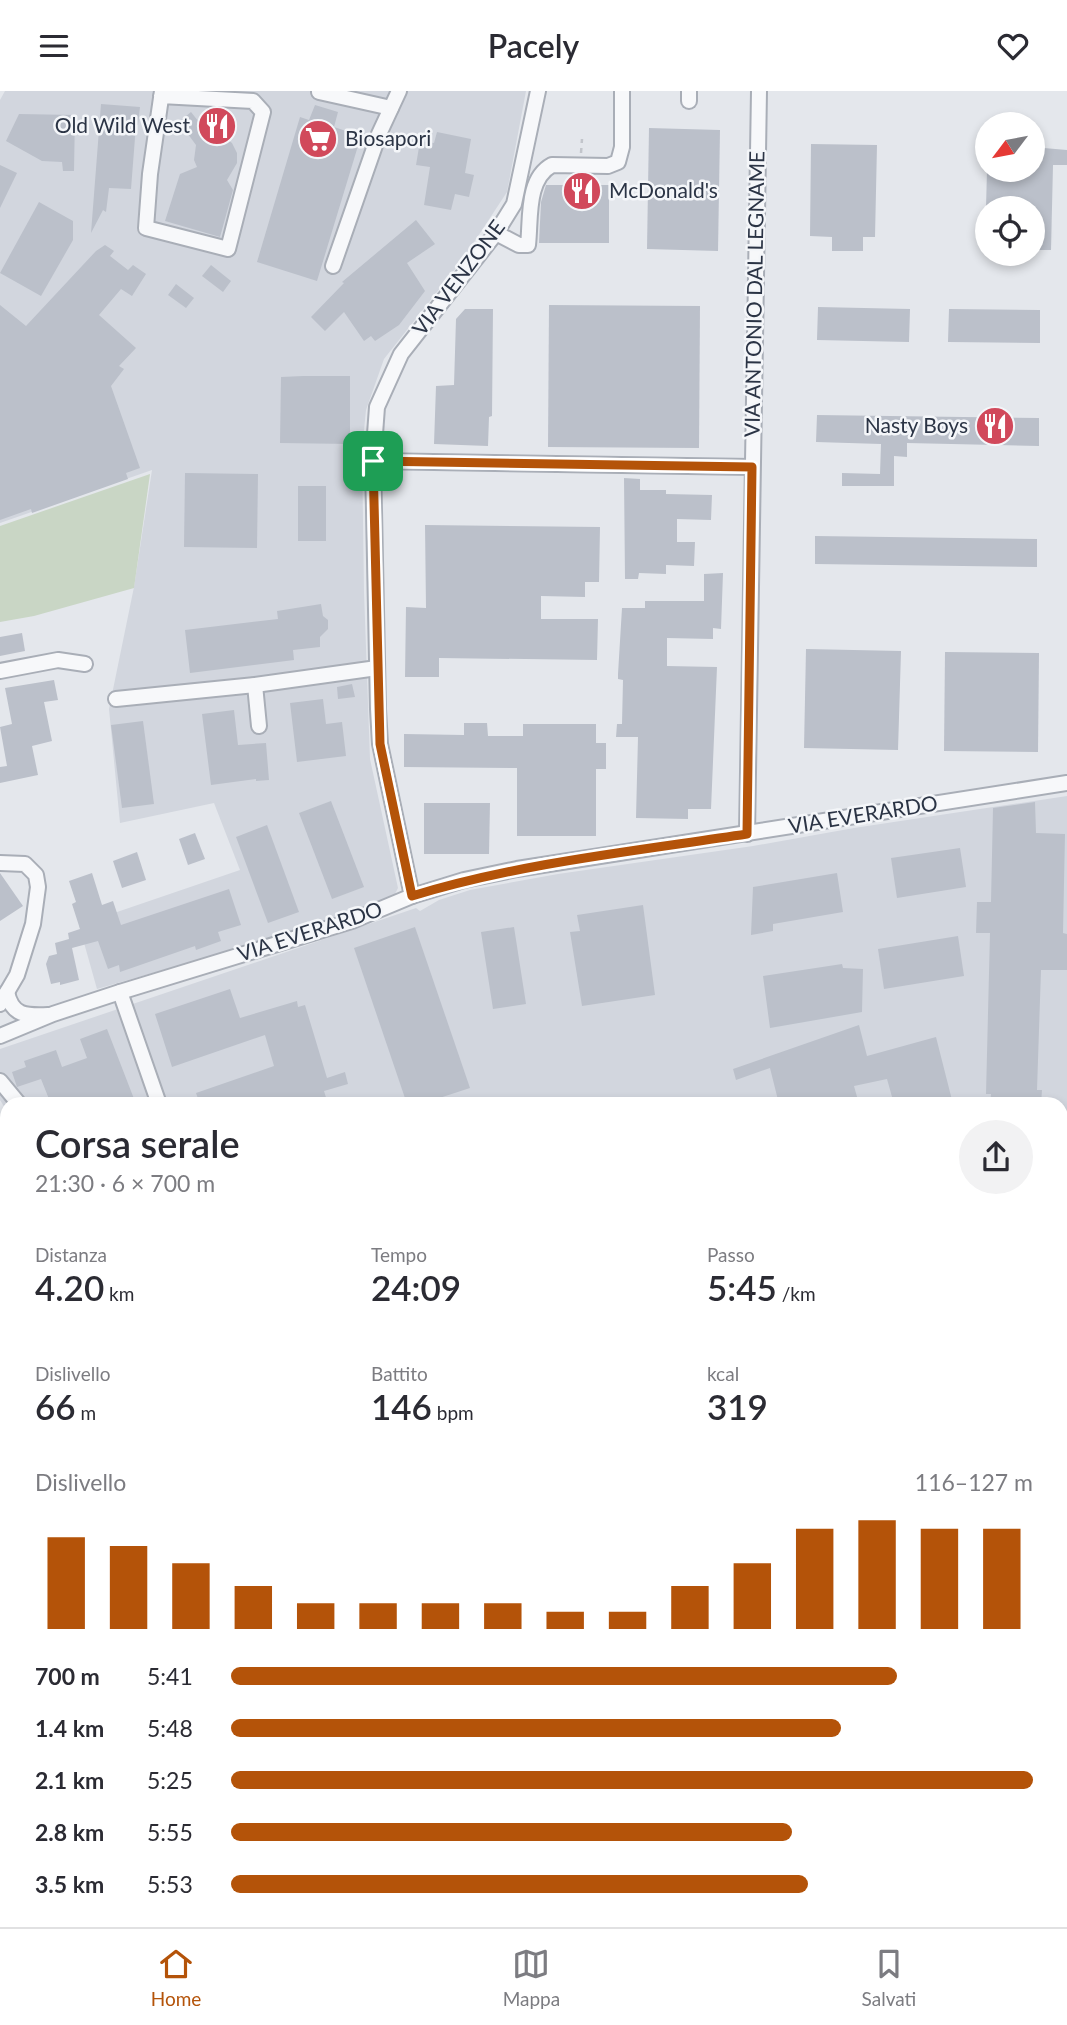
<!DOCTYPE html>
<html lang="it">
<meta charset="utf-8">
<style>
:root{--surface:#fff;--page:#f2f2f3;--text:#2b2b33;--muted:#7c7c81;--line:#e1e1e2;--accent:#b45309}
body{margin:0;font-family:Lato,sans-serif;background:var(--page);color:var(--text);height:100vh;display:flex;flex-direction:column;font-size:26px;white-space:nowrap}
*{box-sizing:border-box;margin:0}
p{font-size:23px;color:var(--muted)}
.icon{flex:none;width:38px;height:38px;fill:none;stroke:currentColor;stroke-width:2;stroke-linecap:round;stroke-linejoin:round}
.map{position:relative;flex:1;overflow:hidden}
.panel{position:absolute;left:0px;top:1006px;width:1068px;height:831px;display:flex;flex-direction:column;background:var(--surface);border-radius:21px 21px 0 0;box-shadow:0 4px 10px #0003}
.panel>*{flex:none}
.needle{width:46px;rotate:238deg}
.tools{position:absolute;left:975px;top:21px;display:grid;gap:14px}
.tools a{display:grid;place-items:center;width:70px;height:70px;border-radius:50%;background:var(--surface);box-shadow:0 4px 10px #0003;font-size:35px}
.pin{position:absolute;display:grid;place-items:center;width:60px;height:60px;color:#fff;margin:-30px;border-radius:14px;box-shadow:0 4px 10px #0006}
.round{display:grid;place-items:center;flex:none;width:74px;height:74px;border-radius:37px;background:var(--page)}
.head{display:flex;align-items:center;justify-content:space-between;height:119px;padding:0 35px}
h1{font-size:38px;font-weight:600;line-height:52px}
.stats{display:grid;grid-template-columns:repeat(3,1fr);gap:10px;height:119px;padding:7px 35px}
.stats div{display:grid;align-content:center}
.stats b{font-size:35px;font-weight:600}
.stats small{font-size:19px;font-weight:400}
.stats p{font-size:19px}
.chart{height:196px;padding:14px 35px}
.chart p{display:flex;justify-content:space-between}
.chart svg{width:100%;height:126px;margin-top:7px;stroke:var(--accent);stroke-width:6}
ul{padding:0 35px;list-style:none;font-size:23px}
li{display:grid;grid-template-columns:112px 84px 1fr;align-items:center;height:52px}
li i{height:18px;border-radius:9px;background:var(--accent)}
header{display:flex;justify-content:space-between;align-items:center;height:91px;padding:0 35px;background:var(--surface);font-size:32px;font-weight:600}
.menu{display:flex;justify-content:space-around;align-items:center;height:98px;border-top:2px solid var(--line);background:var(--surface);font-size:19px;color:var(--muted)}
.menu a{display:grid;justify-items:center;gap:4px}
.menu .selected{color:var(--accent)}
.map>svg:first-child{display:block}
</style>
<header><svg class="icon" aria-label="menu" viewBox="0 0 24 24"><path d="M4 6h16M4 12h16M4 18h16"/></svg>Pacely<svg class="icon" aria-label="heart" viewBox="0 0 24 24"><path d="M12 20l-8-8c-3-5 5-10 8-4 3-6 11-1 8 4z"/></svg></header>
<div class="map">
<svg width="1067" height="1836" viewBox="0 0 1067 1836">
<rect width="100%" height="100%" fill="#e4e7ec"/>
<g fill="#d2d6de">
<path d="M5 0H526L507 101 463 168 384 268 366 319 362 359 364 501 370 668 398 797 394 805 311 836 97 898 79 834 240 779 214 712 120 732 109 618 134 496 152 379 0 432V9Z"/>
<path d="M1067 705V1198L1061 1204 1060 1013H7V1020L0 1009V958L416 817 420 820 439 809 470 799 558 783 753 755 854 737Z"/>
</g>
<g fill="#c9d6c5">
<path d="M150 383 134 497 34 525 0 531V435Z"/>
<path d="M7 1206V1466L0 1468V1208Z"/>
<path d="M7 1569V1830L105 1831 106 1836H0V1570Z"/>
<path d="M489 1831 493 1836H235L232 1831Z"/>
</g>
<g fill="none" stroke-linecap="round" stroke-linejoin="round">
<g stroke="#9fb4cc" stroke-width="4.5">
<path d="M1060 1264H1067"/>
<path d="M681 1830 682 1836"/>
</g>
</g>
<g fill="#bbc0ca">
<path d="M101 13 140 16 138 34H136L131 98 109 97 106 121 103 119 91 142Z"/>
<path d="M315 14 338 21 334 36 361 45 317 190 257 171 300 26 309 29Z"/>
<path d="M191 21 210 45 223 46 232 52 237 62V72L227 89 233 99 220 146 165 130 180 83 197 76 194 69 196 54 179 31Z"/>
<path d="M19 23 75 24 74 80H63L62 71 42 70 6 50Z"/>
<path d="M649 37 720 39 718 160 647 158Z"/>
<path d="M437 41 471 48 465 82 474 84 469 106 455 103 451 119 424 114 430 76 416 74 420 50 434 52Z"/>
<path d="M811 53 877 54 875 146H863V160H832V146L810 145Z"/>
<path d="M1032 56 1067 59V74H1053L1051 159H1032V117H986L987 79H1032Z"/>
<path d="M0 74 17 82 0 117Z"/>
<path d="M546 94H609V152H539L541 111Z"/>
<path d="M39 111 73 130V149L41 205 0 182Z"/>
<path d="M416 129 435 153 407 172 425 200 399 234 375 250 371 245 364 250 344 221 325 240 311 226 344 192 342 191Z"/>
<path d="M105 154 114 160 110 165 128 179 133 174 146 183 132 205 121 198 99 224 136 257 119 275 124 278 111 295 140 377 126 382 128 388 32 422 31 418 0 429V214L26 235 96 160Z"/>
<path d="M211 174 231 190 223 201 202 185Z"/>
<path d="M176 193 194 207 186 217 168 204Z"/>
<path d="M549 214 700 215 699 357 548 356Z"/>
<path d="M818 216 910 218 909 251 817 249Z"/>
<path d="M465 218H493L492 325 489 326 488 355 434 353 436 295 454 294 456 228Z"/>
<path d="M949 218 1040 219V252L948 251Z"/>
<path d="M303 285H350V353L280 352 281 286Z"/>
<path d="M817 324 1039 327V355L907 352V366L894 365V395H842V382L880 383 881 353 816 351Z"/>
<path d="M185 382 258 383 257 457 184 456Z"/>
<path d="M624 387 640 388V399H666V403L712 404 711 429 677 428V451H695L694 475 666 474V483L639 482 638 488H625Z"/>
<rect x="298" y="395" width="28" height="55"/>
<path d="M425 434 600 436 599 491H585V506L541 505V528H598L597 569 439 567V586H405L406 516 426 517Z"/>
<path d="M815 445 1037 448V476L815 473Z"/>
<path d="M723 482 721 538 713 537V548L667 547V575L717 576 711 718H688V728L636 727 638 646H616L617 633H622L623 589 618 588V583L622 517H645V510H704V483Z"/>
<path d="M321 513 323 525 328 529V538L320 546V556L293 559 294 569 190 582 185 539 278 528 277 520Z"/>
<path d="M22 542 25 560 0 565V546Z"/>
<path d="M806 558 901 560 898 659 804 657Z"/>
<path d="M945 561 1039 562 1038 661 944 660Z"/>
<path d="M54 589 58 609 44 611 52 650 32 655 38 684 0 692V676L7 675 0 636 12 633 5 597Z"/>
<path d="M352 593 355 606 338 608 337 596Z"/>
<path d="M323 608 326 633 342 631 346 665 297 671 290 612Z"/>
<path d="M234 619 238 654 266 652 269 689 256 690V688L211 694 202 623Z"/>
<path d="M143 630 154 713 122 717 111 634Z"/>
<path d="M464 632H487L488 645H523V633H596V652H606V678H596V745H517V677L404 676V643L464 644Z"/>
<path d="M331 710 364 796 332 808 299 722Z"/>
<path d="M1035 711 1036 742 1065 743 1063 842 1067 843V879H1041L1037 999H1042L1041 1013H990L991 1003H986L990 842H976L977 811H991L993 717Z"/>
<path d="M424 712H490L489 763H424Z"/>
<path d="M267 734 299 821 268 832 236 746Z"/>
<path d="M195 742 205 768 188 774 179 748Z"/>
<path d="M960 757 966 796 897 807 891 767Z"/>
<path d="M137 761 146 789 122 797 113 770Z"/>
<path d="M0 782 23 815 0 830Z"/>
<path d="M92 782 102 814 113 810 121 834 229 798 241 834 218 841 221 850 196 859 195 855 120 881 119 874 108 878 98 850 72 857 79 889 60 894V891L51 893 46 873 49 865 57 863 55 852 69 848 68 842 80 838 72 813 76 811 69 790Z"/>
<path d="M837 782 843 821 773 833V840L751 844 753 796Z"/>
<path d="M643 814 655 904 582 915 570 841 580 840 577 824Z"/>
<path d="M415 836 470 997 421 1013H407L354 857Z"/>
<path d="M514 836 526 913 493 918 481 841Z"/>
<path d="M958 845 964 885 884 898 878 858Z"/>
<path d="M842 873 843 877 863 878 862 921 770 937 763 885Z"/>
<path d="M230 898 240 927 297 910 298 916 305 914 327 987 345 981 348 993 324 1000 328 1013H200L196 1002 274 975 265 944 172 976 155 923Z"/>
<path d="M859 934 867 965 936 946 953 1013H894L887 988 854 995 859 1013H779L770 977 736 989 733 978Z"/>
<path d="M107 938 136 1013H51L41 988 17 996 12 981 26 976 24 970 56 959 62 976 87 967 80 948Z"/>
</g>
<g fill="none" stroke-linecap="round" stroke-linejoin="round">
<g stroke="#a9aeb7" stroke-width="18">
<g id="minor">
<path d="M689 0V10"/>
<path d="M319 1 391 17"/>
<path d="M161 5 253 10 263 21 228 158 146 137 150 83 162 0"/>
<path d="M496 142 519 154H528C531 128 526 88 552 74L608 75 618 71 622 56V0"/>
<path d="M333 175 379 43 399 0"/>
<path d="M373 370 752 376"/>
<path d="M0 580 58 569 85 573"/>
<path d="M255 594 259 635"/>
<path d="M116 608 255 594 377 577"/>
<path d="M747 743 759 0"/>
<path d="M0 772 25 773 36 784 38 796 33 833 17 884 0 913"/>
<path d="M412 805 380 653 378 618 373 370 377 316 401 263 496 142 514 113 538 0"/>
<path d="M7 901C12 925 26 925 48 924"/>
<path d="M120 901 159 1013"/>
<path d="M0 945 53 923 120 901 352 830 412 805 464 789 517 778 1067 692"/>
<path d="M0 990 19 1013"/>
<path d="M1060 1057 1067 1055"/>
</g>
</g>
<path stroke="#c2c5cb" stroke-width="2.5" stroke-dasharray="5 5" stroke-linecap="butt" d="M581 62 582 48"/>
<use href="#minor" stroke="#f7f8fa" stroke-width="14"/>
</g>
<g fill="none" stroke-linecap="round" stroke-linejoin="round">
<g stroke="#fff" stroke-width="14">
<path id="route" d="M373 370 752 376 747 743C635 760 520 772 412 805L380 653Z"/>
</g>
<use href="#route" stroke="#b45309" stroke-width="9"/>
</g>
<defs>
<g id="restaurant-disc" transform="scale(2.0125)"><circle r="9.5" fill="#d1495b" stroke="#f4f6f9"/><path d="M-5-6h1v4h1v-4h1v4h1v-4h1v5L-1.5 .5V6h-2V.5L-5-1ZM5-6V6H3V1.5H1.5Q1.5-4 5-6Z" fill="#fff"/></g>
<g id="supermarket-disc" transform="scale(2.0125)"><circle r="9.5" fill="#d1495b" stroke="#f4f6f9"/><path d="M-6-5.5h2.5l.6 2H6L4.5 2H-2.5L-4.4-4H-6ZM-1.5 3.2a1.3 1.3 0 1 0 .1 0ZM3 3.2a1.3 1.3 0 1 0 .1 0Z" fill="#fff"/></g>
</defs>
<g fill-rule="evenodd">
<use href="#restaurant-disc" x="217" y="35"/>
<use href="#supermarket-disc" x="318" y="48"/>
<use href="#restaurant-disc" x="582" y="100"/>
<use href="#restaurant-disc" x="995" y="335"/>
</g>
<g text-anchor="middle" stroke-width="5" stroke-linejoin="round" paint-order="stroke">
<g font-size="21" fill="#2b3445" stroke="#f4f6f9" text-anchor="end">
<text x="190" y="42">Old Wild West</text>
<text x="345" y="55" text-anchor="start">Biosapori</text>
<text x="609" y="107" text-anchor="start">McDonald's</text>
<text x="968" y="342">Nasty Boys</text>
</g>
<g font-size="21" fill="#2b3445" stroke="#f4f6f9">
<text transform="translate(459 187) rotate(-53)" y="7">VIA VENZONE</text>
<text transform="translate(755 203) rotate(-89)" y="7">VIA ANTONIO DAL LEGNAME</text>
<text transform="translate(863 724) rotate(-9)" y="7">VIA EVERARDO</text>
<text transform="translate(310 841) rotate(-18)" y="7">VIA EVERARDO</text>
</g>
</g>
</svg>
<div class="tools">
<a><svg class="needle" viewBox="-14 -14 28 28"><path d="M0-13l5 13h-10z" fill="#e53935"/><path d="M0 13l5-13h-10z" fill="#7c7c81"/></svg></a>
<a><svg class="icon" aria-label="locate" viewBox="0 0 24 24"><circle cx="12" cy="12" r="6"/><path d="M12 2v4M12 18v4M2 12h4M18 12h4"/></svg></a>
</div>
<div class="pin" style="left:373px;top:370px;background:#1e9e55"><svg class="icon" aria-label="arrive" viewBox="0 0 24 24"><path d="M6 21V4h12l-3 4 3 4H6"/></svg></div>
<section class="panel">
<div class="head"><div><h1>Corsa serale</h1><p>21:30 · 6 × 700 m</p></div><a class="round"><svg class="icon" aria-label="share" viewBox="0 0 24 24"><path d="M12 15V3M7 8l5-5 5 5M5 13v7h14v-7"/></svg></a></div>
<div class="stats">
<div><p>Distanza</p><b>4.20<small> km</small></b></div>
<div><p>Tempo</p><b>24:09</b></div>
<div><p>Passo</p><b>5:45<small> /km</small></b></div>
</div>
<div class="stats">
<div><p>Dislivello</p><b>66<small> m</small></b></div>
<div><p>Battito</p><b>146<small> bpm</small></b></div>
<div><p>kcal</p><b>319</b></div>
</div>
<div class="chart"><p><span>Dislivello</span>116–127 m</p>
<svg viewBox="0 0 160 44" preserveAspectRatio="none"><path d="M5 44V12M15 44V15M25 44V21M35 44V29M45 44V35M55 44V35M65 44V35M75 44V35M85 44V38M95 44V38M105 44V29M115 44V21M125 44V9M135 44V6M145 44V9M155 44V9"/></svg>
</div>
<ul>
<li><b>700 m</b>5:41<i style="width:83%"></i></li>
<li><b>1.4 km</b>5:48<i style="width:76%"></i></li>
<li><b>2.1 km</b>5:25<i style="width:100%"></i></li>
<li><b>2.8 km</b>5:55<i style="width:70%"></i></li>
<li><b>3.5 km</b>5:53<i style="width:72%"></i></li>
</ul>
</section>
</div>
<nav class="menu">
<a class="selected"><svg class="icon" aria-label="home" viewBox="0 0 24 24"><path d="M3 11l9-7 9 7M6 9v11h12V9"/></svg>Home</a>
<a><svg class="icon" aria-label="map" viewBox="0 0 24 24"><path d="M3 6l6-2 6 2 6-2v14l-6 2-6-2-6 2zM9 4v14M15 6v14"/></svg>Mappa</a>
<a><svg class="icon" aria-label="saved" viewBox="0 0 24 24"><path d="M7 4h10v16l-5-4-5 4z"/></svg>Salvati</a>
</nav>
